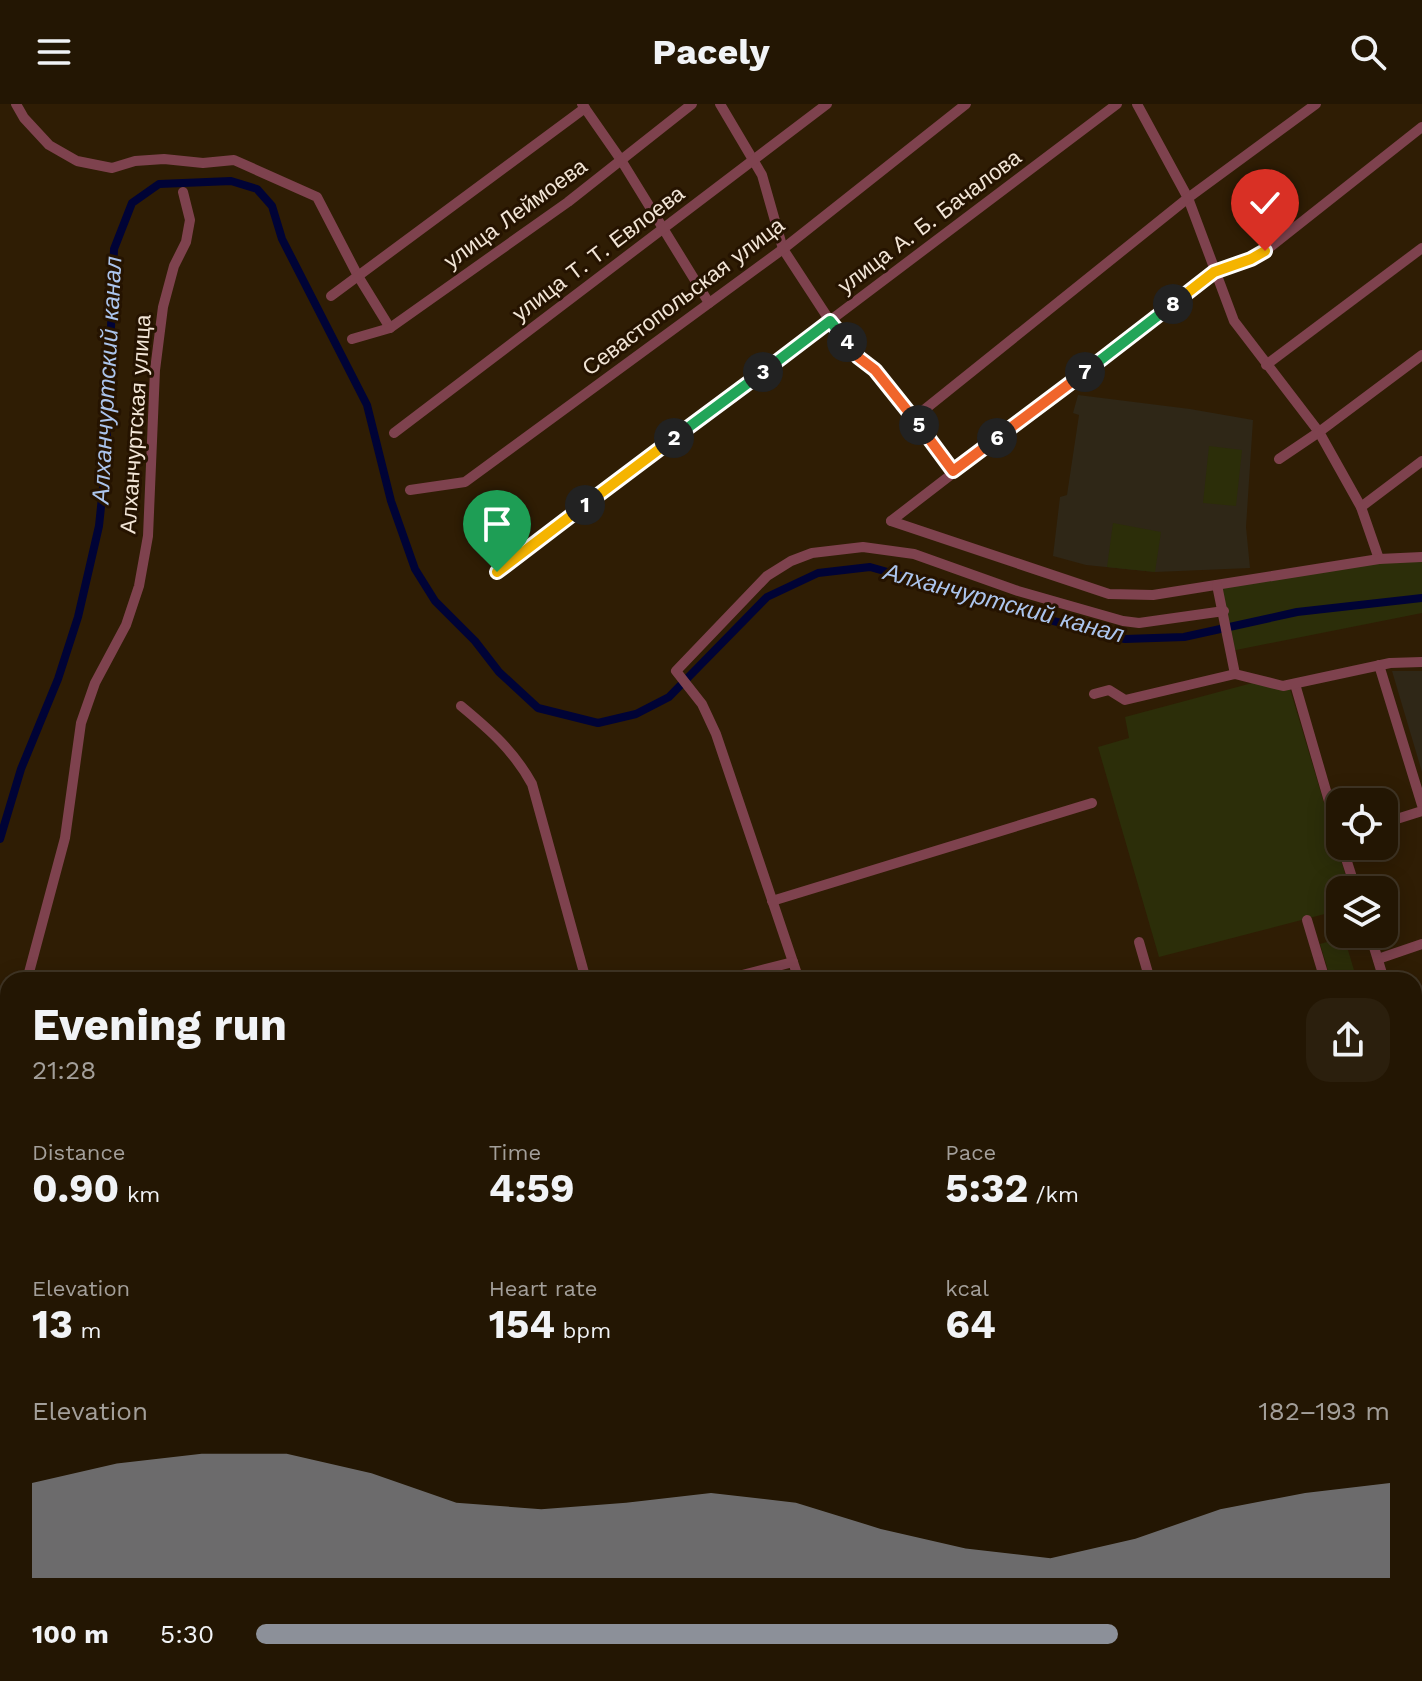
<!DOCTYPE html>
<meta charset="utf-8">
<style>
:root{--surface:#231603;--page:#2b1f0d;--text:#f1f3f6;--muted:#a39f9a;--line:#403525;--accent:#8c9099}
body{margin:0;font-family:"Work Sans",sans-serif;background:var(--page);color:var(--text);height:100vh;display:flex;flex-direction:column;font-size:30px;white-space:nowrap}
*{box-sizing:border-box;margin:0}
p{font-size:26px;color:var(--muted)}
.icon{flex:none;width:44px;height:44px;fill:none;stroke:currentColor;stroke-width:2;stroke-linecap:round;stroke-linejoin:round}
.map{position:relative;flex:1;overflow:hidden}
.panel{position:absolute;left:0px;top:868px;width:1422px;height:710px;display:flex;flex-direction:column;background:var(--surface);border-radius:24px 24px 0 0;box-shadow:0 4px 20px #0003,0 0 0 2px var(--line)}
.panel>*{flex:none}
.tools{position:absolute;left:1326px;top:684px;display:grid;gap:16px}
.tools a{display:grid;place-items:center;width:72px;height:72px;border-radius:16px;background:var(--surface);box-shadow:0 4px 20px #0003,0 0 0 2px var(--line);font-size:40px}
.pin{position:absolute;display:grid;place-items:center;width:68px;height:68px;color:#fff;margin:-82px -34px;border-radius:50% 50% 50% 0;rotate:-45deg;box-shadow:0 0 8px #0007}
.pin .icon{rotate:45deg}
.km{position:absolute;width:40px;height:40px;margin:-20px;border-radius:50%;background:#222;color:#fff;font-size:22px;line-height:40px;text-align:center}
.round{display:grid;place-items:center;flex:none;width:84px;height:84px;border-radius:24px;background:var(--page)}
.overview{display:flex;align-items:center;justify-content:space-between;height:136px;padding:0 32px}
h1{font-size:44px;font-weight:700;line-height:60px}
.metrics{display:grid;grid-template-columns:repeat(3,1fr);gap:12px;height:136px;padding:8px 32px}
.metrics div{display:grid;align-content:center}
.metrics b{font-size:40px;font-weight:700}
.metrics small{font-size:22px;font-weight:400}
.metrics p{font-size:22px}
.chart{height:224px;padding:16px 32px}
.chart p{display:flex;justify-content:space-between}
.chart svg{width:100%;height:144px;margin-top:8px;fill:var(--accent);opacity:.7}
ul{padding:0 32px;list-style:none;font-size:26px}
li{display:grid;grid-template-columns:128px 96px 1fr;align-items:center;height:60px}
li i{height:20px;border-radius:10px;background:var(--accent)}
header{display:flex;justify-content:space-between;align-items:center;height:104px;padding:0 32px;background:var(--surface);font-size:36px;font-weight:700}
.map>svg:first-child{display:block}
</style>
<header><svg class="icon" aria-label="menu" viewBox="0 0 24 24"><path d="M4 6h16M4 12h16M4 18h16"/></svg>Pacely<svg class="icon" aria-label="search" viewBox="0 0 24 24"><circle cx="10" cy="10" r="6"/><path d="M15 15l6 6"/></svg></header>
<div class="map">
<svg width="1422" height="1577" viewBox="0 0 1422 1577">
<rect width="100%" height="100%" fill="#2f1d04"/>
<g fill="#2f2717">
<path d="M1078 291 1190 305 1253 316 1246 423 1250 464 1155 468 1086 461 1053 452 1060 393 1067 391 1079 311 1073 309Z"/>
<path d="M1392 567H1422V668Z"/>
</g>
<g fill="#2c2e09">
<path d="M1209 342 1242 346 1236 402 1203 399Z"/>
<path d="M1113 419 1161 428 1155 468 1107 463Z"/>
<path d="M1422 453V509L1231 547 1217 481Z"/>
<path d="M1256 578 1290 585 1350 786H1340V806L1159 853 1098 643 1129 634 1125 613Z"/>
<path d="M1344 833 1357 876H1331L1320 840Z"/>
</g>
<path fill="#000336" d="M1414 1264 1422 1297V1577H922L912 1570H1414Z"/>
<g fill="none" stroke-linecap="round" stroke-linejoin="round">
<path stroke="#000336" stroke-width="8" d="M0 735 21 665 58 575 78 513 99 422 106 355 114 145 132 99 159 80 231 77 257 85 272 102 282 135 367 301 391 397 415 465 435 497 475 537 499 568 538 604 598 619 636 610 669 593 767 493 818 469 870 463 958 488 1002 504 1125 535 1184 533 1297 508 1422 494"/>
<g stroke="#7e424e" stroke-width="10">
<path d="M16 0 24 14 49 41 77 57 112 64 135 57 164 55 203 59 234 56 317 93 358 172 390 224"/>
<path d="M582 0 621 56 709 199"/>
<path d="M720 0 762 71 783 145 830 217 858 253 875 266 953 367"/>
<path d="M1137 0 1188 94 1234 217 1319 328 1361 403 1379 455"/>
<path d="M331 192 585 4"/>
<path d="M352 235 390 224 568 98 692 0"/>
<path d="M1266 261 1422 144"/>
<path d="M914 314 1188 94 1316 0"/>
<path d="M394 329 827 0"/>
<path d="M1279 355 1319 328 1422 251"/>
<path d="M410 386 465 378 783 145 966 0"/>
<path d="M1361 403 1422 357"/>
<path d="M891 417 1214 168 1251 155 1265 147 1422 23"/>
<path d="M891 417 1109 490 1153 491 1379 455 1422 453"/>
<path d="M497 468 1117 0"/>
<path d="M1217 481 1235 570"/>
<path d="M1379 561 1422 701"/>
<path d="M1295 580 1340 735"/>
<path d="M1094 590 1109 586 1125 596 1235 570 1283 582 1390 559 1422 558"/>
<path d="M461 602C490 626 514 647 532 680L586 876"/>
<path d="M1384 719 1422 707"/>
<path d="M1342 742 1356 786"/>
<path d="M772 797 1092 699"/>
<path d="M1307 816 1325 876"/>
<path d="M1370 830 1384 876"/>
<path d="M1139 838 1150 876"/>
<path d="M1378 855 1422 840"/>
<path d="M793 858 716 630 702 600 676 567 767 472 791 457 812 449 863 443 914 450 1018 487 1123 517 1139 519 1224 507"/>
<path d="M27 876 65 734 81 619 95 579 126 521 139 482 148 432 155 266 163 203 174 162 186 138 190 116 183 88"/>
<path d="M723 876 793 858 799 876"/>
<path d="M1414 979 1422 1004"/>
<path d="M1414 1062 1422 1060"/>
<path d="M1414 1216 1422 1248"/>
<path d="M0 1359 8 1232"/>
<path d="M0 1499 8 1497"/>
<path d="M203 1570 204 1577"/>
<path d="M291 1570 292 1577"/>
<path d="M481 1570 482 1577"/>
<path d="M769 1570 781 1577"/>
<path d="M145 1577 170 1570"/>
<path d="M384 1577 408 1570"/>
<path d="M637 1577 667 1570"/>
<path d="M742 1577 745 1570"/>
</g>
</g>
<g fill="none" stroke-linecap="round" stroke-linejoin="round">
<g stroke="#fff" stroke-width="16">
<path id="split-1" d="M497 468 585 401"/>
</g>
<g stroke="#fff" stroke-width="16">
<path id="split-2" d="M585 401 674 334"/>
</g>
<g stroke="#fff" stroke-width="16">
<path id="split-3" d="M674 334 763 268"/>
</g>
<g stroke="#fff" stroke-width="16">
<path id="split-4" d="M763 268 830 217 847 238"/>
</g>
<g stroke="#fff" stroke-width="16">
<path id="split-5" d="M847 238 858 253 875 266 919 321"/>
</g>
<g stroke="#fff" stroke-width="16">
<path id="split-6" d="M919 321 953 367 997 334"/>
</g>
<g stroke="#fff" stroke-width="16">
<path id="split-7" d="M997 334 1085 268"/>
</g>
<g stroke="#fff" stroke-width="16">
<path id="split-8" d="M1085 268 1173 200"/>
</g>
<g stroke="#fff" stroke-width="16">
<path id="split-9" d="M1173 200 1214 168 1251 155 1265 147"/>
</g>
<use href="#split-1" stroke="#f5b400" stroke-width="10"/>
<use href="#split-2" stroke="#f5b400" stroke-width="10"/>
<use href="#split-3" stroke="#22a559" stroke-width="10"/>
<use href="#split-4" stroke="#22a559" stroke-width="10"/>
<use href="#split-5" stroke="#f0652b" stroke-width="10"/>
<use href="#split-6" stroke="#f0652b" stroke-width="10"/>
<use href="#split-7" stroke="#f0652b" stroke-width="10"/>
<use href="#split-8" stroke="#22a559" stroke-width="10"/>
<use href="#split-9" stroke="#f5b400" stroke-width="10"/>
</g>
<g text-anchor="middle" stroke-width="6" stroke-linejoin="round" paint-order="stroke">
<g font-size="22" fill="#f2e5d6" stroke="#251300">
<text transform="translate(515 109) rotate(-36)" y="8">улица Леймоева</text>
<text transform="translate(929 117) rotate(-37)" y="8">улица А. Б. Бачалова</text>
<text transform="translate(598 149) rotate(-37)" y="8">улица Т. Т. Евлоева</text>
<text transform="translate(683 192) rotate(-37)" y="8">Севастопольская улица</text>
<text transform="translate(135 320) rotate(-86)" y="8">Алханчуртская улица</text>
</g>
<g font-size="24" font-style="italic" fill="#acc5ed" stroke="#251300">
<text transform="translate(107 276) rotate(-87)" y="8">Алханчуртский канал</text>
<text transform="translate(1004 499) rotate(15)" y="8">Алханчуртский канал</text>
</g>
</g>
</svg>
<div class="tools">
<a><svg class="icon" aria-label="locate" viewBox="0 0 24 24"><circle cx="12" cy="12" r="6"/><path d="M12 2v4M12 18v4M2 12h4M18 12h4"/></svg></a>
<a><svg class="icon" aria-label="layers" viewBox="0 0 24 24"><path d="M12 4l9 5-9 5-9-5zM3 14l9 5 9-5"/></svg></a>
</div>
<div class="pin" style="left:497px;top:468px;background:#1e9e55"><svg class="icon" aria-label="arrive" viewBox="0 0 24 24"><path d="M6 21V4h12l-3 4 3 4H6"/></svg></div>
<div class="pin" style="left:1265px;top:147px;background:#d93025"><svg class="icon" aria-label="check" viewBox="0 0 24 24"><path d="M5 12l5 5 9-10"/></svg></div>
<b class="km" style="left:585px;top:401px">1</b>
<b class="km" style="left:674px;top:334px">2</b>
<b class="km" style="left:763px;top:268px">3</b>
<b class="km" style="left:847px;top:238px">4</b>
<b class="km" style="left:919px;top:321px">5</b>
<b class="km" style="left:997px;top:334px">6</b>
<b class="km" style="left:1085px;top:268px">7</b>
<b class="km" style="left:1173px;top:200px">8</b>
<section class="panel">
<div class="overview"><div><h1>Evening run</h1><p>21:28</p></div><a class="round"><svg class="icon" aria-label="share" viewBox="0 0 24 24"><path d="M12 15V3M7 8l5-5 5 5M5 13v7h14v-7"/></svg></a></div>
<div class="metrics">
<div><p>Distance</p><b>0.90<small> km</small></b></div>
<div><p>Time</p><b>4:59</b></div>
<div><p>Pace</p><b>5:32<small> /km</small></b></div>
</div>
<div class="metrics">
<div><p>Elevation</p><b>13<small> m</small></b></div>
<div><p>Heart rate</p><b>154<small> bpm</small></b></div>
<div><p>kcal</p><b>64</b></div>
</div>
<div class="chart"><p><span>Elevation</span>182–193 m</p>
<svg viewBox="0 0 160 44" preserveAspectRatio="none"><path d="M0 44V15L10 9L20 6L30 6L40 12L50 21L60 23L70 21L80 18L90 21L100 29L110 35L120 38L130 32L140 23L150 18L160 15V44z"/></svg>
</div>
<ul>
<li><b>100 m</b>5:30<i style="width:76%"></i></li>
</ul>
</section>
</div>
